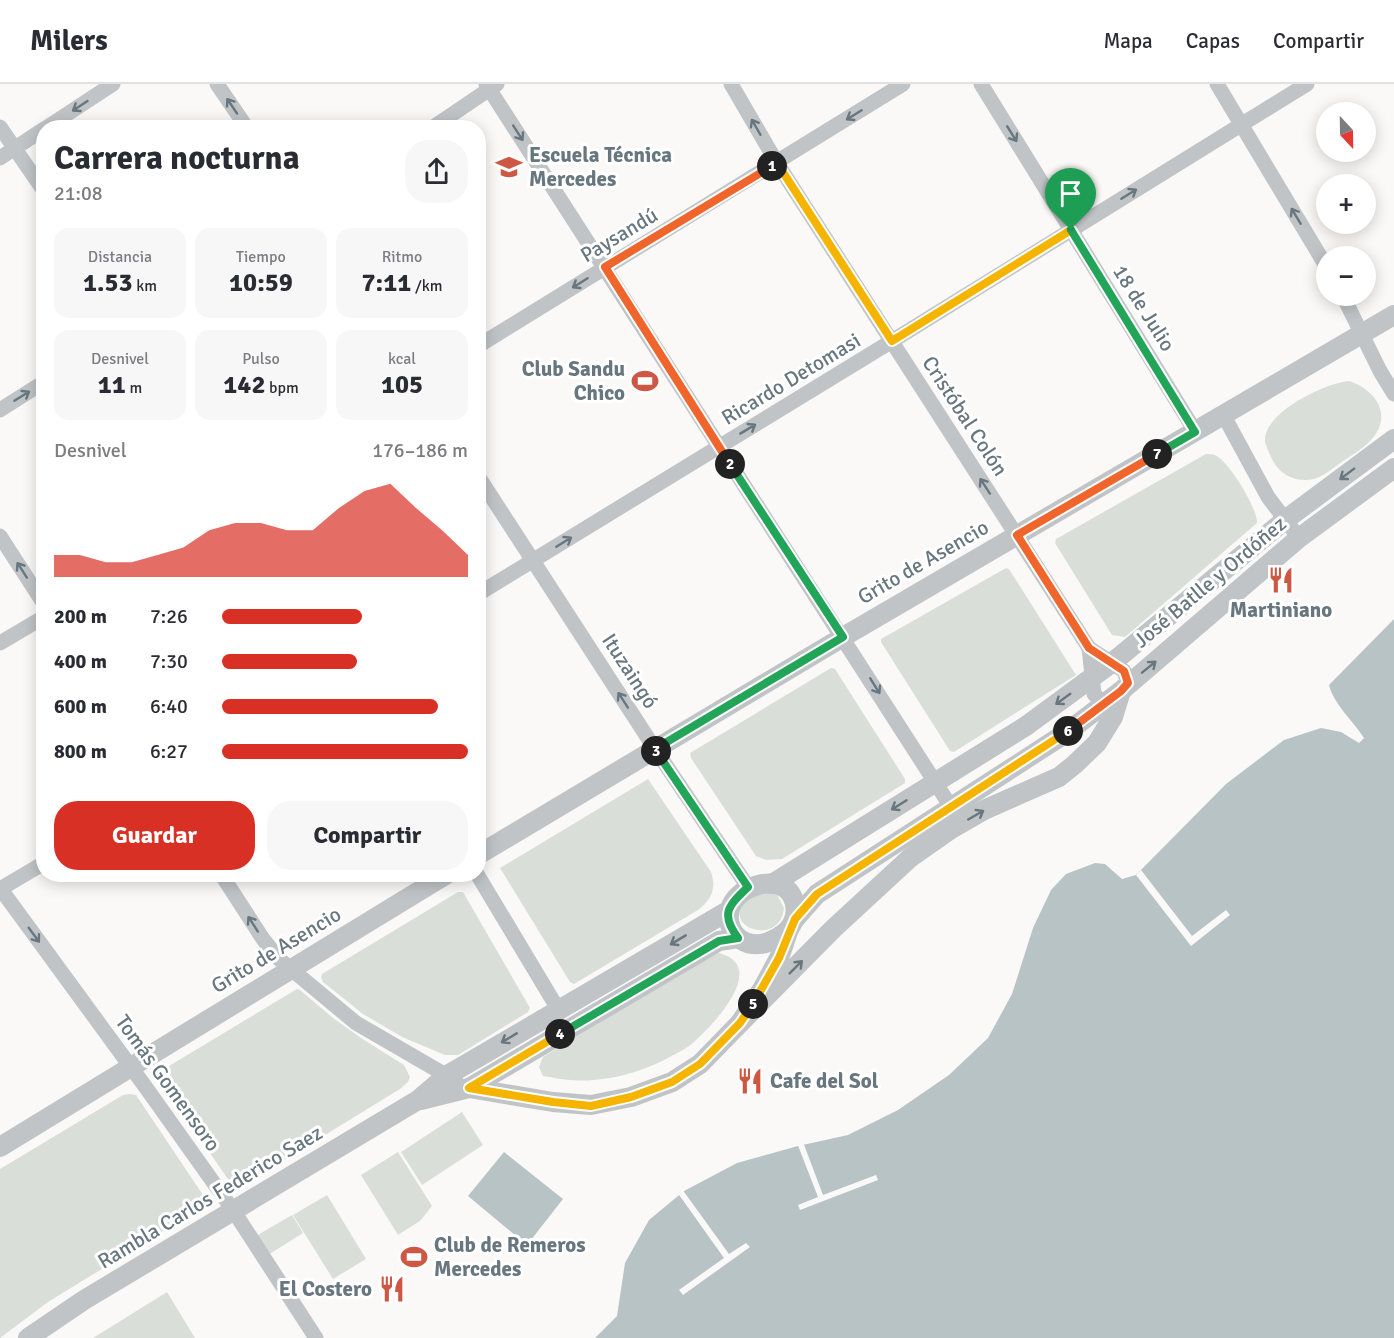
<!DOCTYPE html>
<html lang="es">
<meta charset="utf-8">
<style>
:root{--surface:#fff;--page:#f7f7f7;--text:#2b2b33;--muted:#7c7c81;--line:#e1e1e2;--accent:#d93025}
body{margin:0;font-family:Signika,sans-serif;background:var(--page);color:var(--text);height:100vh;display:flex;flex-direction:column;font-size:22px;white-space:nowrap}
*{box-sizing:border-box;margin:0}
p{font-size:20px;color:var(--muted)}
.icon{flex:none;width:33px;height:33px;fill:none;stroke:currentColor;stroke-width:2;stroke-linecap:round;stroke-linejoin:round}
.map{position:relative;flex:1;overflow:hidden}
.drawer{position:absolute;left:36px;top:36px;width:450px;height:762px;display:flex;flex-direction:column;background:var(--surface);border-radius:24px;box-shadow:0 3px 15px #0003}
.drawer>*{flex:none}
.needle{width:39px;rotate:158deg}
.fabs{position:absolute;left:1316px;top:18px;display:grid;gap:12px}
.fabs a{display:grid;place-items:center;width:60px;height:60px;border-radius:50%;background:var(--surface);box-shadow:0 3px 15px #0003;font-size:30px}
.pin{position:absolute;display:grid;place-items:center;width:51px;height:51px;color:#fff;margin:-62px -26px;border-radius:50% 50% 50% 0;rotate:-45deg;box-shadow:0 0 6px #0007}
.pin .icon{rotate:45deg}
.km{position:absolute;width:30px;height:30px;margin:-15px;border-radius:50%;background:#222;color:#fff;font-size:16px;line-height:30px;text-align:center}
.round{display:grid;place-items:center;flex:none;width:63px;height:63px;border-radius:24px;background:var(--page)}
.headline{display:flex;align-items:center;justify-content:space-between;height:102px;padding:0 18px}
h1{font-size:33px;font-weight:700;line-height:45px}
.figures{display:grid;grid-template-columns:repeat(3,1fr);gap:9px;height:102px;padding:6px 18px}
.figures div{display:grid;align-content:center;border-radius:15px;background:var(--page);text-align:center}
.figures b{font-size:26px;font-weight:700}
.figures small{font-size:16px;font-weight:400}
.figures p{font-size:16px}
.chart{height:168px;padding:12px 18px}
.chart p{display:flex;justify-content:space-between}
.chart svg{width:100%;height:108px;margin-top:6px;fill:var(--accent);opacity:.7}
.cta{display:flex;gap:12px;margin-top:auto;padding:12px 18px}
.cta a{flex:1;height:69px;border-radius:24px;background:var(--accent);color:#fff;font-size:24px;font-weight:700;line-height:69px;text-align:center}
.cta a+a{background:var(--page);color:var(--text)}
ul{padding:0 18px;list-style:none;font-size:20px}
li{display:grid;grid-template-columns:96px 72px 1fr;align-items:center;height:45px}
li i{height:15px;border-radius:8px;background:var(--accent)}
header{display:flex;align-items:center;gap:36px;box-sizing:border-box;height:84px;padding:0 30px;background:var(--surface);border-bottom:2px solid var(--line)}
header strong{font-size:28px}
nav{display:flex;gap:33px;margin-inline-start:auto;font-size:21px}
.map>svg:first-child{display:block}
</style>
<header>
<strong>Milers</strong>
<nav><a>Mapa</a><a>Capas</a><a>Compartir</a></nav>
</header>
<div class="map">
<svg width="1394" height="1254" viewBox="0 0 1394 1254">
<rect width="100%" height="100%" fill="#faf9f8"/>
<g fill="#daded8">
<path d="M1349 297C1379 307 1394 335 1368 359 1360 367 1350 372 1342 378 1333 384 1324 392 1314 395 1305 397 1296 396 1288 392 1279 387 1274 380 1270 371 1269 368 1266 362 1265 358 1262 329 1325 299 1349 297Z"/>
<path d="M1206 370C1208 370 1213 370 1215 371 1228 376 1258 425 1257 439L1125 553 1112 551 1055 459 1056 455Z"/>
<path d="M1006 484 1009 485 1076 591 954 668 950 667 881 558V555Z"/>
<path d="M831 584 835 585 905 695V699L782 775 766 776 756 772 691 674 690 669Z"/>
<path d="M648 695 711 788C717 805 711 816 698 826L574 900 570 898 500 784Z"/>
<path d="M759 807 777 810 784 824C780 863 724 844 744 820 748 815 754 811 759 807Z"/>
<path d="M458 808H463L530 924 528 928 458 971H445L402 953 363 930 323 898 321 893 322 890Z"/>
<path d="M719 869C769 882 714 940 695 957 688 964 677 969 668 974 640 989 602 999 571 996 562 996 552 993 543 992L539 983 543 973 711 871Z"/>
<path d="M297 905 300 906 333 934 361 954 404 981 410 993 408 998 400 1005 245 1100 230 1098 157 993 159 988Z"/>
<path d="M130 1010 136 1011 205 1114 203 1123 48 1218 0 1254V1085L123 1011Z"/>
<path d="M462 1028 483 1061 422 1101 401 1068Z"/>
<path d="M398 1068 432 1122 420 1137 398 1151 361 1091Z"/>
<path d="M327 1111 366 1175 333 1195 293 1131Z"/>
<path d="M292 1131 303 1149 268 1171 256 1152Z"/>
<path d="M167 1208 195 1254H93Z"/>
</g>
<g fill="#b8c3c6">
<path d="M1394 535V1254H595L617 1232 625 1179 649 1136 684 1107 737 1079 798 1062 848 1051 898 1026 949 991 988 954 1012 910 1033 844 1051 806 1066 790 1095 779 1105 780 1122 795 1136 791 1226 700 1284 656 1321 644 1341 648 1359 659 1364 654C1353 637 1333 619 1329 601Z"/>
<path d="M504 1068 563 1115 527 1161 468 1112Z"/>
</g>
<g fill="#faf9f8">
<path d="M1141 786 1192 852 1226 826 1230 831 1191 862 1136 791Z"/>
<path d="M803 1058 823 1111 876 1091 878 1096 800 1126 798 1121 818 1113 797 1059Z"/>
<path d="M682 1105 729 1170 746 1159 750 1163 683 1211 679 1206 724 1174 677 1108Z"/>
</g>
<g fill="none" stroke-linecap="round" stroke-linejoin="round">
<g stroke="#c0c4c7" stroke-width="15">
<path d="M217 0 247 44"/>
<path d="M486 0 951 723"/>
<path d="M731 0 777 79 1089 564 1124 587 1128 599"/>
<path d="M981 0 1195 347"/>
<path d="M1217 0 1326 182"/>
<path d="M0 43 44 107"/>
<path d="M46 44 113 0"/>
<path d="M432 44 497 0"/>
<path d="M0 74 44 45"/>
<path d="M1343 212 1380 287 1394 310"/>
<path d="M478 262 903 0"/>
<path d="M0 326 44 298"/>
<path d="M1224 332 1268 413 1299 454"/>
<path d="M478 392 655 665 748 803"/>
<path d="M0 452 44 520"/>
<path d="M478 510 892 257 1307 0"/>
<path d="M0 559 44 533"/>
<path d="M1089 564 1094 610 1100 616 1106 618"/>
<path d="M221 790 263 855 279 875 356 939 456 997"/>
<path d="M477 790 558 925"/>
<path d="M0 804 147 1005 233 1126 316 1254"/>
<path d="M0 805 44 779"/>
</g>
<g stroke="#c0c4c7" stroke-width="20">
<path d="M478 771 843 553 1394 231"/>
<path d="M762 800C766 800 771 799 776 800 794 804 800 825 792 840 787 849 780 853 771 857 729 875 706 813 762 800Z"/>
<path d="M772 800 1026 642 1113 578 1285 436 1394 355"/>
<path d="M795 835 817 810 1066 649 1121 607 1299 454 1394 384"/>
<path d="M740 939 833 845 911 773 951 745 984 726 1059 693 1074 681 1097 659 1113 633 1121 607"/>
<path d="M469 1004 553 1018 591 1021 631 1013 672 998 700 980 740 939 763 904 779 874 789 845"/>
<path d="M421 1016 469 1004 719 857 738 854"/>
<path d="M0 1063 447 790"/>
<path d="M28 1254 84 1216 418 1016 446 992 728 827"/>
</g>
</g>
<defs><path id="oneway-shaft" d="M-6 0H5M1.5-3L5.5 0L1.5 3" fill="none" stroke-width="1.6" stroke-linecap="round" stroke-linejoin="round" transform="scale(1.5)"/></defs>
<g stroke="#68777f">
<use href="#oneway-shaft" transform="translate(80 22) rotate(147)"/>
<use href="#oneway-shaft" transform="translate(232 22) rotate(-124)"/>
<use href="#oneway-shaft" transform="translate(854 31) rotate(148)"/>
<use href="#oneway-shaft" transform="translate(756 43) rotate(-120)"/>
<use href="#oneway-shaft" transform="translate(518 49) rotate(57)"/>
<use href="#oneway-shaft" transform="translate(1012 50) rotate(58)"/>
<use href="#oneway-shaft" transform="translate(1129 110) rotate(-32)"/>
<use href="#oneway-shaft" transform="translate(1296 132) rotate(-121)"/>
<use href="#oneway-shaft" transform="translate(580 199) rotate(148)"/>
<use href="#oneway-shaft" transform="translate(22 312) rotate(-32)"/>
<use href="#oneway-shaft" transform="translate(748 345) rotate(-31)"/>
<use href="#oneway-shaft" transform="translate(1347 390) rotate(143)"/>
<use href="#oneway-shaft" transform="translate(985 402) rotate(-123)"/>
<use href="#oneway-shaft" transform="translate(564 458) rotate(-32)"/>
<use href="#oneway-shaft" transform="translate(22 486) rotate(-123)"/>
<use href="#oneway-shaft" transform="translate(1149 583) rotate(-39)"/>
<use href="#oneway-shaft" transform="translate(875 602) rotate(58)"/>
<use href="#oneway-shaft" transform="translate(1063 615) rotate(144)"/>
<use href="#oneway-shaft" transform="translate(623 616) rotate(-123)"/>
<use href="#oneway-shaft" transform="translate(899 721) rotate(148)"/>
<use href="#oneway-shaft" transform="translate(976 731) rotate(-30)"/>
<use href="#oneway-shaft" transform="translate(253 840) rotate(-123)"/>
<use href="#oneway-shaft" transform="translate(34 851) rotate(54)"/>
<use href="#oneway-shaft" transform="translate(678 856) rotate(149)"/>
<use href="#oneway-shaft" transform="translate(796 883) rotate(-45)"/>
<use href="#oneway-shaft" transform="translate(509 954) rotate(149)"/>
</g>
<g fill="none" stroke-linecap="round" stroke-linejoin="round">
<g stroke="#fff" stroke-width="12">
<path id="split-1" d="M772 82 777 79 892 257 1071 146"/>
</g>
<g stroke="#fff" stroke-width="12">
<path id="split-2" d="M730 380 605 183 772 82"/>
</g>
<g stroke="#fff" stroke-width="12">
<path id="split-3" d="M656 667 655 665 843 553 730 380"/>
</g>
<g stroke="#fff" stroke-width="12">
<path id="split-4" d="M560 950 719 857 738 854C720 830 728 822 748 803L656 667"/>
</g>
<g stroke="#fff" stroke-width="12">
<path id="split-5" d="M560 950 469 1004 553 1018 591 1022 631 1013 672 998 700 980 740 939 753 920"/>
</g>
<g stroke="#fff" stroke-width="12">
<path id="split-6" d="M753 920 779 874 795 835 817 810 1068 647"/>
</g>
<g stroke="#fff" stroke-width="12">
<path id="split-7" d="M1068 647 1121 607 1128 599 1124 587 1089 564 1017 451 1157 370"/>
</g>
<g stroke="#fff" stroke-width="12">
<path id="split-8" d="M1071 146 1195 348 1157 370"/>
</g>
<use href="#split-1" stroke="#f5b400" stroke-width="8"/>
<use href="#split-2" stroke="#f0652b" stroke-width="8"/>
<use href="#split-3" stroke="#22a559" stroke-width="8"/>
<use href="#split-4" stroke="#22a559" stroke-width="8"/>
<use href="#split-5" stroke="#f5b400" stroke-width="8"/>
<use href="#split-6" stroke="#f5b400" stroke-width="8"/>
<use href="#split-7" stroke="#f0652b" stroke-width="8"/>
<use href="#split-8" stroke="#22a559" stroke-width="8"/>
</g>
<defs>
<g id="school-bare" transform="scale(2.07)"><path d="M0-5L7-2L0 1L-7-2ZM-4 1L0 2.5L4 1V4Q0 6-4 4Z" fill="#ce5743" stroke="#fff" stroke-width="2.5" paint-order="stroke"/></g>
<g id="stadium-bare" transform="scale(2.07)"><path d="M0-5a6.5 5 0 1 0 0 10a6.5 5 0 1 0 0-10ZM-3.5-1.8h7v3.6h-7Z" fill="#ce5743" stroke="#fff" stroke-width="2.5" paint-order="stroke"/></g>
<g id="restaurant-bare" transform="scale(2.07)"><path d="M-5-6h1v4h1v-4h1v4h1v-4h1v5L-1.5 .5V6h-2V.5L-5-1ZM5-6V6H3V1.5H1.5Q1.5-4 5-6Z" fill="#ce5743" stroke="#fff" stroke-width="2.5" paint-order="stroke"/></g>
</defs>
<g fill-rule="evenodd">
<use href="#school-bare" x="509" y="83"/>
<use href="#stadium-bare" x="645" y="297"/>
<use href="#restaurant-bare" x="1281" y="496"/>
<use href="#restaurant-bare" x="750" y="997"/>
<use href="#stadium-bare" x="414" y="1173"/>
<use href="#restaurant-bare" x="392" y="1205"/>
</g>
<g text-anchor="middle" stroke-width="6" stroke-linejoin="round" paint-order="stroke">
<g font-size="21" font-weight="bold" fill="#68777f" stroke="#fff" text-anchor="start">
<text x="529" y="78">Escuela Técnica<tspan x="529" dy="24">Mercedes</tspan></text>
<text x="625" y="292" text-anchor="end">Club Sandu<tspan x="625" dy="24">Chico</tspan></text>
<text x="1281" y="533" text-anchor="middle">Martiniano</text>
<text x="770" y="1004">Cafe del Sol</text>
<text x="434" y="1168">Club de Remeros<tspan x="434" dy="24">Mercedes</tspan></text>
<text x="372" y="1212" text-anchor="end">El Costero</text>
</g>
<g font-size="21" fill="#68777f" stroke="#fff">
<text transform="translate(619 151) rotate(-31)" y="7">Paysandú</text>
<text transform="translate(1144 224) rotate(58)" y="7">18 de Julio</text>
<text transform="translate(791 295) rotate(-31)" y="7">Ricardo Detomasi</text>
<text transform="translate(965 332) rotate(57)" y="7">Cristóbal Colón</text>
<text transform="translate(923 478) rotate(-30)" y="7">Grito de Asencio</text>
<text transform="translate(1210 498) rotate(-40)" y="7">José Batlle y Ordóñez</text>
<text transform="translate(630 587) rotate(57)" y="7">Ituzaingó</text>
<text transform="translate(276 866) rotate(-31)" y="7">Grito de Asencio</text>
<text transform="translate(168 999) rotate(54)" y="7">Tomás Gomensoro</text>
<text transform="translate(210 1113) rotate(-31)" y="7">Rambla Carlos Federico Saez</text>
</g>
</g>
</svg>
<div class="fabs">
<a><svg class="needle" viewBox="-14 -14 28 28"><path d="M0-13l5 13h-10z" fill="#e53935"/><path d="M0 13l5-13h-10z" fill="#7c7c81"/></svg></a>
<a>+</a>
<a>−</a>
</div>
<div class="pin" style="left:1071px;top:146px;background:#1e9e55"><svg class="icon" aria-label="arrive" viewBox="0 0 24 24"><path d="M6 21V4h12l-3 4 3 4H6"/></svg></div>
<b class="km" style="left:772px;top:82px">1</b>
<b class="km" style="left:730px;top:380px">2</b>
<b class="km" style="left:656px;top:667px">3</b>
<b class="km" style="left:560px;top:950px">4</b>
<b class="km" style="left:753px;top:920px">5</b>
<b class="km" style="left:1068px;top:647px">6</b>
<b class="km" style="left:1157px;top:370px">7</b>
<section class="drawer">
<div class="headline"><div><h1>Carrera nocturna</h1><p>21:08</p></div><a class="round"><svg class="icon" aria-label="share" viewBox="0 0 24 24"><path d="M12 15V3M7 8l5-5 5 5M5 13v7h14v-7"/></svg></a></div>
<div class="figures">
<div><p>Distancia</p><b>1.53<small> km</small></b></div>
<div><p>Tiempo</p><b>10:59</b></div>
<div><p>Ritmo</p><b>7:11<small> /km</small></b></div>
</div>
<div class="figures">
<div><p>Desnivel</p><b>11<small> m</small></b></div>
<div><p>Pulso</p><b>142<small> bpm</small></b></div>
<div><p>kcal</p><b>105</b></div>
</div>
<div class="chart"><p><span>Desnivel</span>176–186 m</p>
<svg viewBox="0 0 160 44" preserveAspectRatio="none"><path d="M0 44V35L10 35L20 38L30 38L40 35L50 32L60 25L70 22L80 22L90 25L100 25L110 16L120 9L130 6L140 16L150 25L160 35V44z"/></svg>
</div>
<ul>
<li><b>200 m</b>7:26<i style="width:57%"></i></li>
<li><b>400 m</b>7:30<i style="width:55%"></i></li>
<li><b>600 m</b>6:40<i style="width:88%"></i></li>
<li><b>800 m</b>6:27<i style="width:100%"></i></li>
</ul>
<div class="cta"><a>Guardar</a><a>Compartir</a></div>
</section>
</div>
